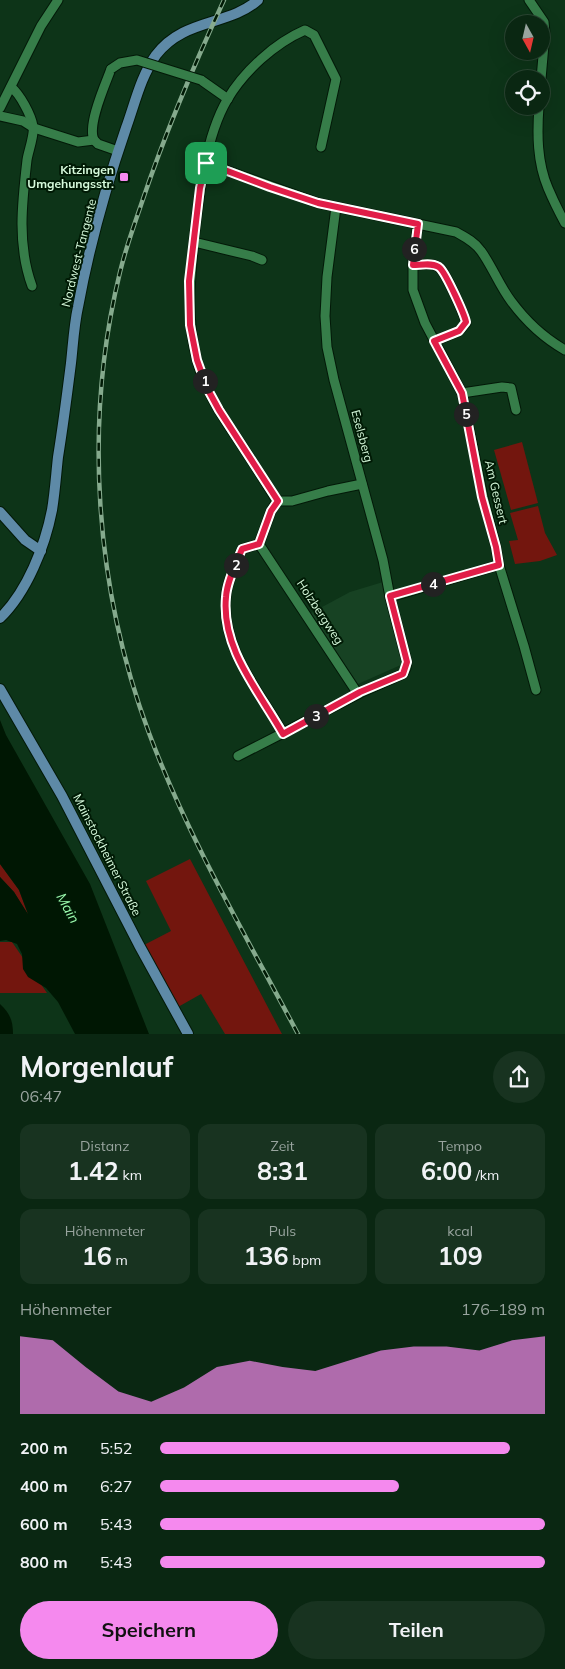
<!DOCTYPE html>
<html lang="de">
<meta charset="utf-8">
<style>
:root{--surface:#0a2712;--page:#183320;--text:#f1f3f6;--muted:#99a59f;--line:#2a4432;--accent:#f589ee}
body{margin:0;font-family:Mulish,sans-serif;background:var(--page);color:var(--text);height:100vh;display:flex;flex-direction:column;font-size:19px;white-space:nowrap}
*{box-sizing:border-box;margin:0}
p{font-size:16px;color:var(--muted)}
.icon{flex:none;width:28px;height:28px;fill:none;stroke:currentColor;stroke-width:2;stroke-linecap:round;stroke-linejoin:round}
.map{position:relative;height:1034px;overflow:hidden}
.details{display:flex;flex-direction:column;background:var(--surface);flex:1}
.details>*{flex:none}
.needle{width:32px;rotate:172deg}
.controls{position:absolute;left:505px;top:15px;display:grid;gap:10px}
.controls a{display:grid;place-items:center;width:45px;height:45px;border-radius:50%;background:var(--surface);box-shadow:0 5px 20px #0002,0 0 0 1px var(--line);font-size:25px}
.pin{position:absolute;display:grid;place-items:center;width:42px;height:42px;color:#fff;margin:-21px;border-radius:10px;box-shadow:0 2px 8px #0006}
.km{position:absolute;width:25px;height:25px;margin:-12px;border-radius:50%;background:#222;color:#fff;font-size:14px;line-height:25px;text-align:center}
.round{display:grid;place-items:center;flex:none;width:52px;height:52px;border-radius:26px;background:var(--page)}
.headline{display:flex;align-items:center;justify-content:space-between;height:85px;padding:0 20px}
h1{font-size:28px;font-weight:700;line-height:38px}
.figures{display:grid;grid-template-columns:repeat(3,1fr);gap:8px;height:85px;padding:5px 20px}
.figures div{display:grid;align-content:center;border-radius:12px;background:var(--page);text-align:center}
.figures b{font-size:25px;font-weight:700}
.figures small{font-size:14px;font-weight:400}
.figures p{font-size:14px}
.chart{height:140px;padding:10px 20px}
.chart p{display:flex;justify-content:space-between}
.chart svg{width:100%;height:90px;margin-top:5px;fill:var(--accent);opacity:.7}
.cta{display:flex;gap:10px;margin-top:auto;padding:10px 20px}
.cta a{flex:1;height:58px;border-radius:30px;background:var(--accent);color:#111;font-size:20px;font-weight:700;line-height:58px;text-align:center}
.cta a+a{background:var(--page);color:var(--text)}
ul{padding:0 20px;list-style:none;font-size:16px}
li{display:grid;grid-template-columns:80px 60px 1fr;align-items:center;height:38px}
li i{height:12px;border-radius:6px;background:var(--accent)}
.map>svg:first-child{display:block}
</style>
<div class="map">
<svg width="565" height="1034" viewBox="0 0 565 1034">
<rect width="100%" height="100%" fill="#0d3418"/>
<path fill="#174223" d="M383 582 403 664 358 684 311 613 350 592Z"/>
<g fill="#73160e">
<path d="M522 442 538 503 511 510 494 450Z"/>
<path d="M538 506 545 533 557 555 540 561 515 564 509 541 518 540 510 513Z"/>
<path d="M190 859 282 1034H225L201 994 178 1007 144 945 171 931 146 881Z"/>
<path d="M0 864 19 890 29 917 14 892 0 877Z"/>
<path d="M0 942H12L47 993H0Z"/>
</g>
<g fill="#001703">
<path d="M0 720 6 735 90 884 149 1034H75L58 1002 46 988 28 977 23 969 22 954 17 944 6 940 0 941V877L14 892 28 914 19 890 0 864Z"/>
<path d="M0 1004C10 1013 13 1021 13 1034H0Z"/>
</g>
<g fill="none" stroke-linecap="round" stroke-linejoin="round">
<g stroke="#031908" stroke-width="11">
<g id="minor">
<path d="M529 0 544 22 545 33 541 79"/>
<path d="M201 80 228 99"/>
<path d="M11 87C20 94 31 115 33 126 35 134 28 152 27 160 22 203 17 245 32 286"/>
<path d="M539 106C537 134 537 162 548 188 553 200 559 212 565 223"/>
<path d="M0 108 41 26 58 0"/>
<path d="M0 116 23 121 34 128 78 142 94 140"/>
<path d="M94 140C87 125 105 85 111 69"/>
<path d="M94 140 98 144 118 151"/>
<path d="M206 163 318 203 456 232C465 237 475 242 481 251 492 266 499 285 511 301 525 320 544 338 565 350"/>
<path d="M418 224 413 258V290L425 323 462 393 483 497 496 547 499 565 524 646 536 690"/>
<path d="M194 242 252 256 262 260"/>
<path d="M413 265C421 265 434 262 440 268 446 274 464 313 466 323L459 331 435 341"/>
<path d="M462 393 502 387 511 388 516 410"/>
<path d="M277 501H292L328 491 362 484"/>
<path d="M259 544 242 549C236 564 227 581 226 597 221 648 259 691 283 733L360 693 403 674 406 668 407 662 390 597 383 560 334 380 327 347 325 316 327 277 336 207"/>
<path d="M259 544 271 511 277 501C265 481 252 461 239 441 222 416 204 389 197 360 186 320 190 280 194 240 199 196 205 138 227 100 244 71 275 43 305 30L314 35 336 79 321 147"/>
<path d="M259 544 358 694"/>
<path d="M390 597 499 565"/>
<path d="M238 756 283 733"/>
</g>
</g>
<g stroke="#031908" stroke-width="12">
<g id="major">
<path d="M0 512 25 540 41 551"/>
<path d="M0 618C27 592 45 546 52 510 55 492 56 475 58 457 63 426 67 395 71 363 73 345 74 325 78 307 89 247 106 186 126 128 135 103 141 76 156 55 184 18 229 26 258 0"/>
<path d="M0 689 62 796 139 945 188 1034"/>
</g>
</g>
<use href="#minor" stroke="#367d49" stroke-width="9"/>
<use href="#major" stroke="#5e8aa7" stroke-width="10"/>
<g stroke="#85aa8d" stroke-width="4.5">
<path id="rail" d="M224 0C194 65 166 131 143 199 135 223 126 247 120 272 83 423 95 588 149 733 188 838 246 936 298 1034"/>
</g>
<use href="#rail" stroke="#001a05" stroke-width="2.5" stroke-dasharray="8" stroke-linecap="butt"/>
<g stroke="#031908" stroke-width="11" stroke-linecap="butt">
<path id="minor-bridge" d="M111 69 120 63 137 60 201 80"/>
</g>
<use href="#minor-bridge" stroke="#367d49" stroke-width="9"/>
</g>
<g fill="none" stroke-linecap="round" stroke-linejoin="round">
<g stroke="#fff" stroke-width="10">
<path id="route" d="M206 163 270 187 318 203 418 224 413 265C421 265 434 262 440 268 446 274 464 313 466 322L459 331 434 341 462 393 482 497 496 547 499 565 390 596 407 662 403 674 360 692 283 734C259 691 221 649 226 597 227 581 236 564 242 549L259 544 271 511 278 501 219 410 207 388 197 360 190 325 189 281 200 188Z"/>
</g>
<use href="#route" stroke="#e11d48" stroke-width="6"/>
</g>
<rect fill="#f589ee" stroke="#001a05" stroke-width="2" x="119" y="172" width="10" height="10" rx="2.5"/>
<g text-anchor="middle" stroke-width="4" stroke-linejoin="round" paint-order="stroke">
<g font-size="12" font-weight="bold" fill="#d7fbdd" stroke="#001a05" text-anchor="end">
<text x="114" y="174">Kitzingen<tspan x="114" dy="14">Umgehungsstr.</tspan></text>
</g>
<g font-size="12" fill="#d7fbdd" stroke="#001a05">
<text transform="translate(79 253) rotate(-76)" y="4">Nordwest-Tangente</text>
<text transform="translate(362 436) rotate(75)" y="4">Eselsberg</text>
<text transform="translate(496 492) rotate(77)" y="4">Am Gessert</text>
<text transform="translate(320 612) rotate(57)" y="4">Holzbergweg</text>
<text transform="translate(107 855) rotate(63)" y="4">Mainstockheimer Straße</text>
</g>
<g font-size="14" font-style="italic" fill="#9bfbaf" stroke="#001a05">
<text transform="translate(68 908) rotate(61)" y="5">Main</text>
</g>
</g>
</svg>
<div class="controls">
<a><svg class="needle" viewBox="-14 -14 28 28"><path d="M0-13l5 13h-10z" fill="#e53935"/><path d="M0 13l5-13h-10z" fill="#99a59f"/></svg></a>
<a><svg class="icon" aria-label="locate" viewBox="0 0 24 24"><circle cx="12" cy="12" r="6"/><path d="M12 2v4M12 18v4M2 12h4M18 12h4"/></svg></a>
</div>
<div class="pin" style="left:206px;top:163px;background:#1e9e55"><svg class="icon" aria-label="arrive" viewBox="0 0 24 24"><path d="M6 21V4h12l-3 4 3 4H6"/></svg></div>
<b class="km" style="left:205px;top:381px">1</b>
<b class="km" style="left:236px;top:565px">2</b>
<b class="km" style="left:316px;top:716px">3</b>
<b class="km" style="left:433px;top:584px">4</b>
<b class="km" style="left:466px;top:414px">5</b>
<b class="km" style="left:414px;top:249px">6</b>
</div>
<section class="details">
<div class="headline"><div><h1>Morgenlauf</h1><p>06:47</p></div><a class="round"><svg class="icon" aria-label="share" viewBox="0 0 24 24"><path d="M12 15V3M7 8l5-5 5 5M5 13v7h14v-7"/></svg></a></div>
<div class="figures">
<div><p>Distanz</p><b>1.42<small> km</small></b></div>
<div><p>Zeit</p><b>8:31</b></div>
<div><p>Tempo</p><b>6:00<small> /km</small></b></div>
</div>
<div class="figures">
<div><p>Höhenmeter</p><b>16<small> m</small></b></div>
<div><p>Puls</p><b>136<small> bpm</small></b></div>
<div><p>kcal</p><b>109</b></div>
</div>
<div class="chart"><p><span>Höhenmeter</span>176–189 m</p>
<svg viewBox="0 0 160 44" preserveAspectRatio="none"><path d="M0 44V6L10 8L20 21L30 33L40 38L50 31L60 21L70 18L80 21L90 23L100 18L110 13L120 11L130 11L140 13L150 8L160 6V44z"/></svg>
</div>
<ul>
<li><b>200 m</b>5:52<i style="width:91%"></i></li>
<li><b>400 m</b>6:27<i style="width:62%"></i></li>
<li><b>600 m</b>5:43<i style="width:100%"></i></li>
<li><b>800 m</b>5:43<i style="width:100%"></i></li>
</ul>
<div class="cta"><a>Speichern</a><a>Teilen</a></div>
</section>
